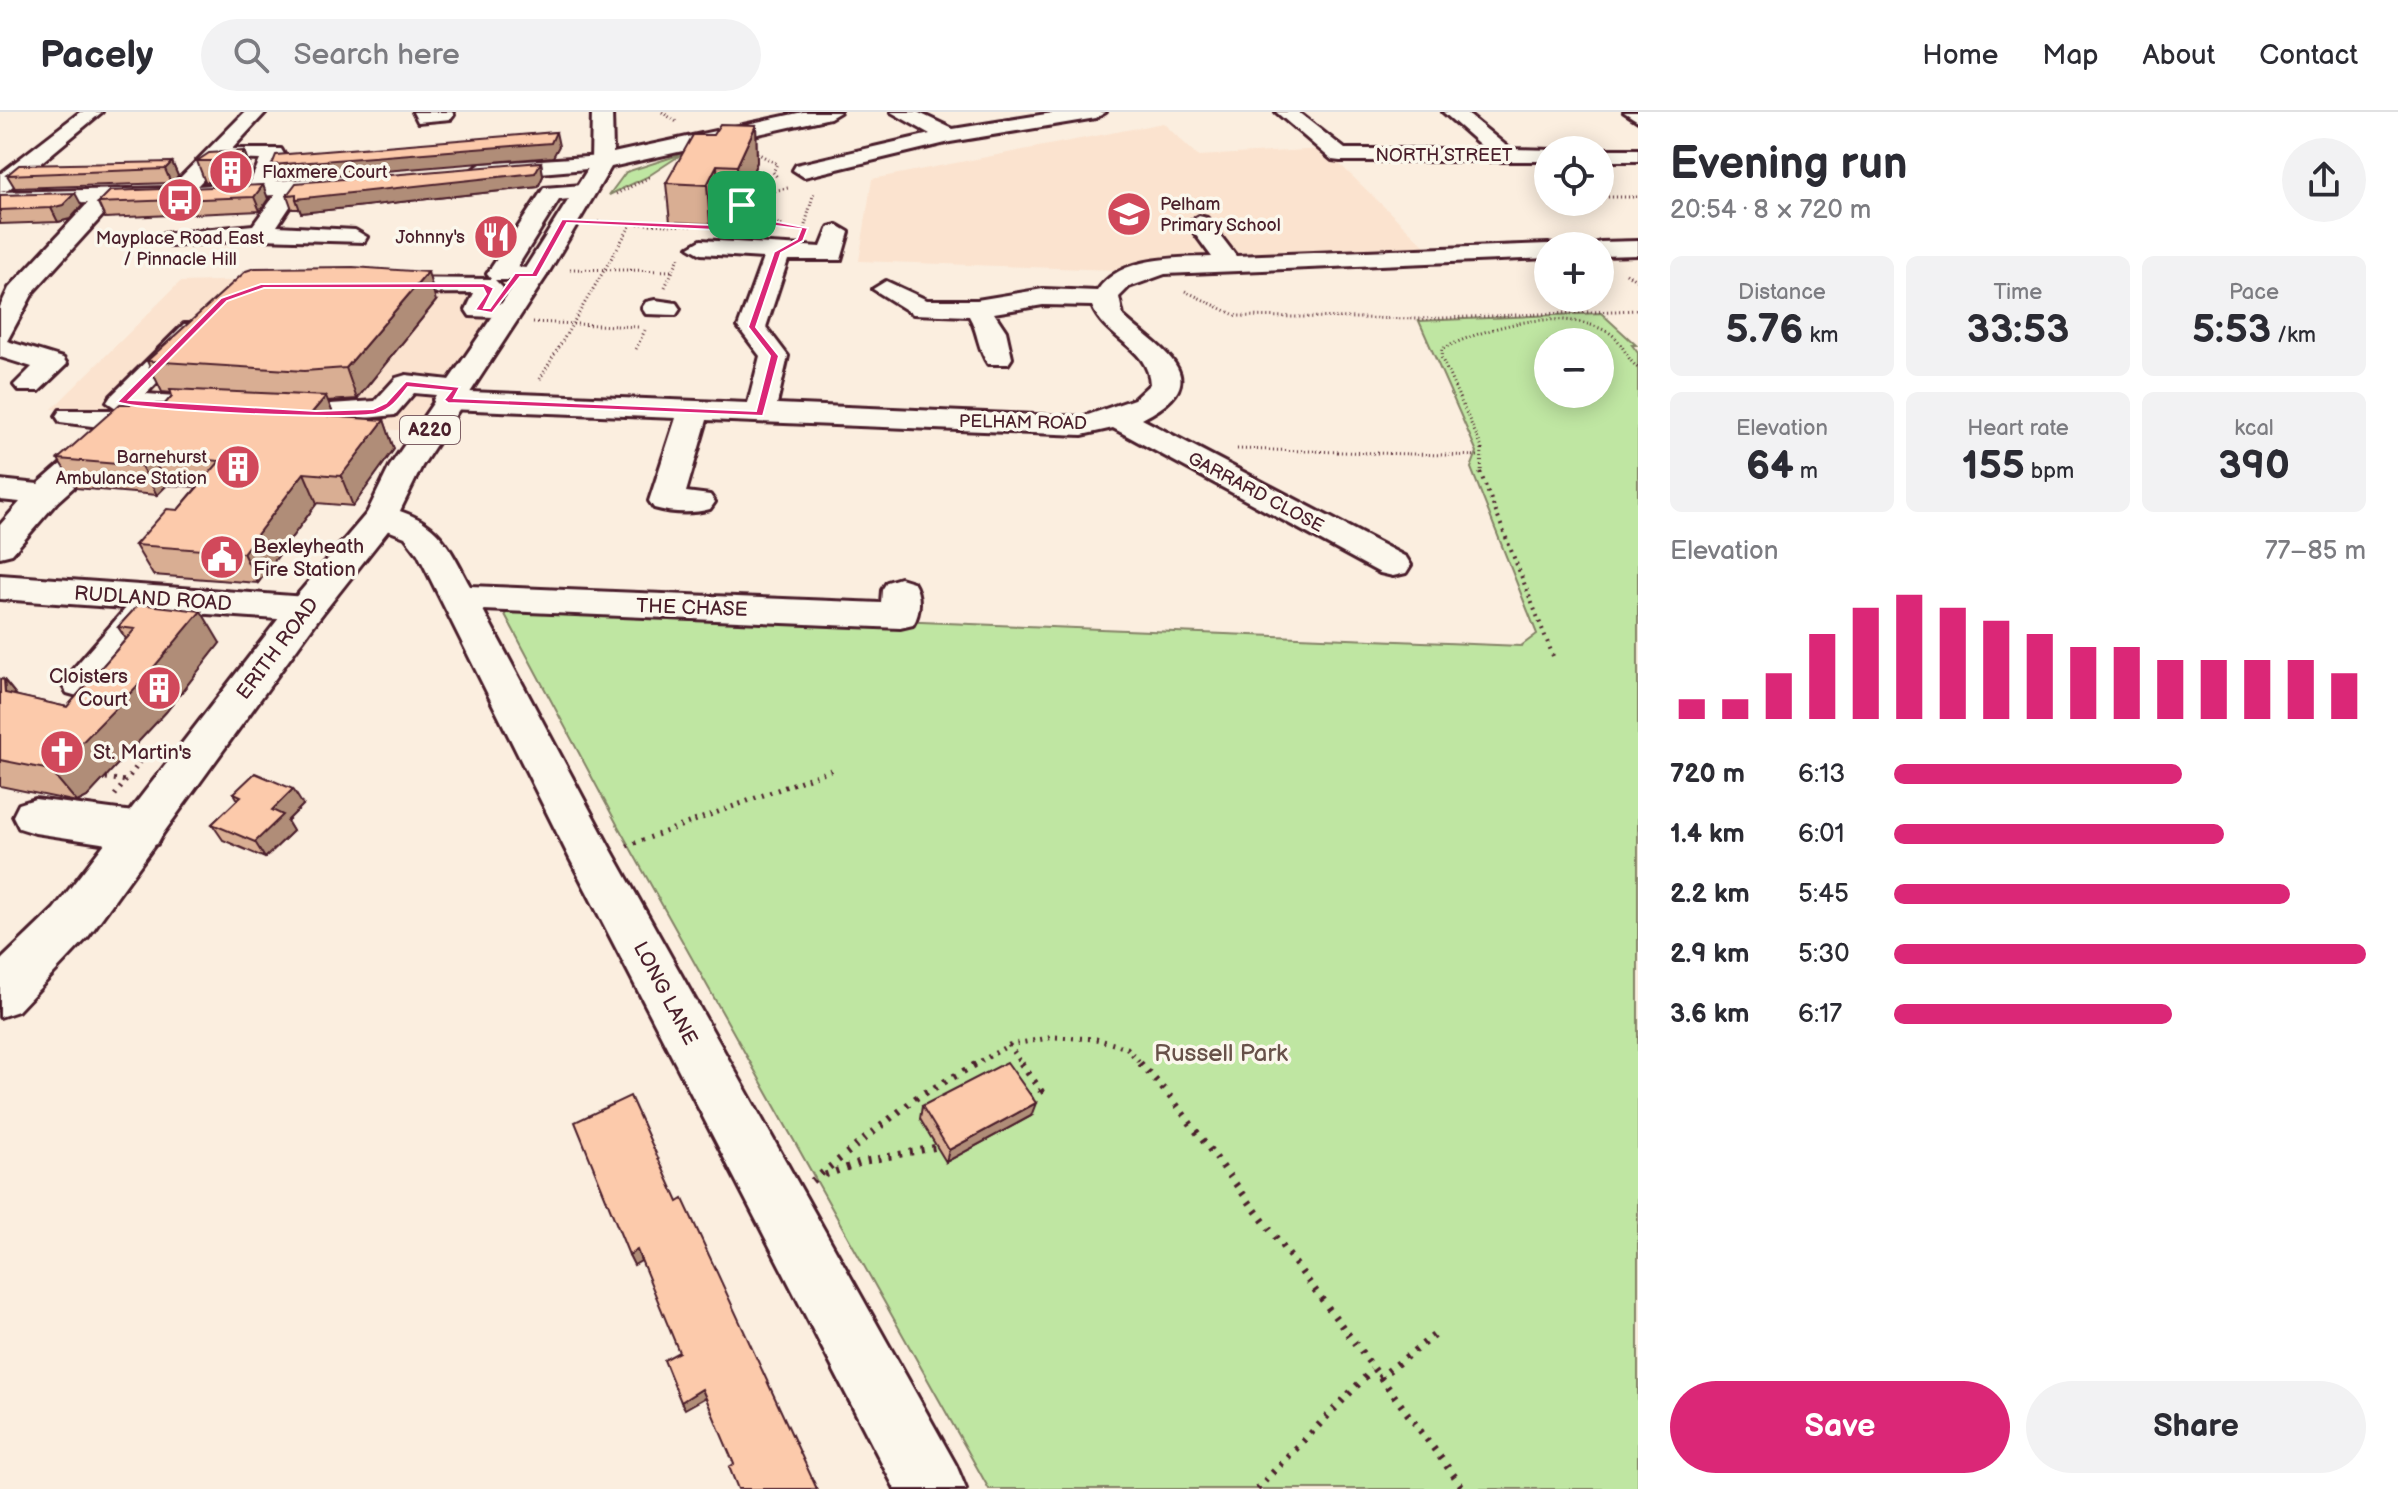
<!DOCTYPE html>
<meta charset="utf-8">
<style>
:root{--surface:#fff;--page:#f2f2f3;--text:#2b2b33;--muted:#7c7c81;--line:#e1e1e2;--accent:#db2777}
body{margin:0;font-family:"Balsamiq Sans",sans-serif;background:var(--page);color:var(--text);height:100vh;display:flex;flex-direction:column;font-size:30px;white-space:nowrap}
*{box-sizing:border-box;margin:0}
p{font-size:26px;color:var(--muted)}
.icon{flex:none;width:44px;height:44px;fill:none;stroke:currentColor;stroke-width:2;stroke-linecap:round;stroke-linejoin:round}
.map{position:relative;flex:1;overflow:hidden}
.panel{display:flex;flex-direction:column;background:var(--surface);width:760px}
.panel>*{flex:none}
.fabs{position:absolute;left:1534px;top:24px;display:grid;gap:16px}
.fabs a{display:grid;place-items:center;width:80px;height:80px;border-radius:50%;background:var(--surface);box-shadow:0 4px 20px #0003;font-size:40px}
.pin{position:absolute;display:grid;place-items:center;width:68px;height:68px;color:#fff;margin:-34px;border-radius:16px;box-shadow:0 4px 12px #0006}
.round{display:grid;place-items:center;flex:none;width:84px;height:84px;border-radius:42px;background:var(--page)}
.overview{display:flex;align-items:center;justify-content:space-between;height:136px;padding:0 32px}
h1{font-size:44px;font-weight:600;line-height:60px}
.metrics{display:grid;grid-template-columns:repeat(3,1fr);gap:12px;height:136px;padding:8px 32px}
.metrics div{display:grid;align-content:center;border-radius:12px;background:var(--page);text-align:center}
.metrics b{font-size:40px;font-weight:600}
.metrics small{font-size:22px;font-weight:400}
.metrics p{font-size:22px}
.chart{height:224px;padding:16px 32px}
.chart p{display:flex;justify-content:space-between}
.chart svg{width:100%;height:144px;margin-top:8px;stroke:var(--accent);stroke-width:6}
.cta{display:flex;gap:16px;margin-top:auto;padding:16px 32px}
.cta a{flex:1;height:92px;border-radius:48px;background:var(--accent);color:#fff;font-size:32px;font-weight:600;line-height:92px;text-align:center}
.cta a+a{background:var(--page);color:var(--text)}
ul{padding:0 32px;list-style:none;font-size:26px}
li{display:grid;grid-template-columns:128px 96px 1fr;align-items:center;height:60px}
li i{height:20px;border-radius:10px;background:var(--accent)}
header{display:flex;align-items:center;gap:48px;box-sizing:border-box;height:112px;padding:0 40px;background:var(--surface);border-bottom:2px solid var(--line)}
header strong{font-size:38px}
nav{display:flex;gap:44px;margin-inline-start:auto;font-size:28px}
.search{width:560px;height:72px;background:var(--page);display:flex;align-items:center;gap:20px;box-sizing:border-box;padding:0 28px;border-radius:44px;color:var(--muted);font-size:30px}
main{display:flex;flex:1;min-height:0}
.map>svg:first-child{display:block}
</style>
<header>
<strong>Pacely</strong>
<div class="search"><svg class="icon" aria-label="search" viewBox="0 0 24 24"><circle cx="10" cy="10" r="6"/><path d="M15 15l6 6"/></svg>Search here</div>
<nav><a>Home</a><a>Map</a><a>About</a><a>Contact</a></nav>
</header>
<main>
<div class="map">
<svg width="1638" height="1377" viewBox="0 0 1638 1377">
<rect width="100%" height="100%" fill="#fbeedf"/>
<filter id="ink" filterUnits="userSpaceOnUse"><feTurbulence type="fractalNoise" baseFrequency=".0125" numOctaves="2"/><feDisplacementMap in="SourceGraphic" scale="16" xChannelSelector="R" yChannelSelector="G"/><feConvolveMatrix kernelMatrix="1 2 1 2 8 2 1 2 1" color-interpolation-filters="sRGB"/></filter>
<g filter="url(#ink)">
<g fill="#fbe3cf">
<path d="M1163 11 1198 44 1324 37 1429 138 1167 147 1115 158 859 149 872 67Z"/>
<path d="M441 163 518 170 413 319 52 297 180 170Z"/>
</g>
<g fill="#bfe6a2" stroke="#848266" stroke-width="2" fill-rule="evenodd">
<path d="M682 42 647 65 609 83 626 60Z"/>
<path d="M1601 201 1636 233H1632L1638 241V1377H989L619 716 500 493 1521 534 1537 522 1471 356 1477 340 1419 209ZM1548 230H1600V282H1548Z"/>
</g>
<g fill="none" stroke-linecap="round" stroke-linejoin="round">
<g stroke="#4a1f2b" stroke-width="6">
<g id="minor">
<path d="M80 0H102L8 78 0 80V62Z"/>
<path d="M245 0H266L232 37H281L284 42 273 69 349 64 360 71 349 78 299 81 277 114 355 118 367 125 364 130 260 127 171 134 159 127 162 122 253 113 275 83 114 91 34 179 7 229 63 246 67 252 39 279H19L14 273 32 255 0 245V195L9 176 88 91 0 94V80L170 76ZM231 38 228 42 231 47 260 48 250 71 197 74Z"/>
<path d="M413 0H452L454 3 451 7 418 10Z"/>
<path d="M891 0H917L953 17 1059 0H1106L1096 6 950 30 804 65 793 58 796 53 930 22Z"/>
<path d="M1276 0H1298L1345 37H1485L1443 0H1465L1510 37 1554 38H1548V49H1340L1332 48Z"/>
<path d="M1624 0H1638V9Z"/>
<path d="M1600 37H1638V49H1600V38H1594Z"/>
<path d="M602 44 610 45 613 50 610 55 481 66 470 59 481 52Z"/>
<path d="M583 73 591 75 594 80 591 85 559 88 517 155 543 158 547 163 543 168H495L503 176 496 191 518 194 522 200 518 206 470 204 466 198 474 181 372 182 359 174 372 166 491 167 487 162 544 76Z"/>
<path d="M1199 104 1207 106 1236 144 1548 132 1557 134H1548V146L1165 162 1129 175 1119 185 1123 204C1158 237 1222 267 1142 307L1406 445 1411 453 1406 461 1393 464 1380 461 1113 316 1082 323 707 308 686 380 710 383 715 390 710 397C692 402 672 401 654 396L649 389 676 306 448 297 437 294 433 288 436 283 414 281 395 303 316 311 131 300 139 302 143 308 139 314 120 317 128 324 123 331 57 390 12 442 0 445V413L20 390 0 388V368L38 372 101 317 108 316 60 310 56 304 60 298H119L107 290 111 284 184 212H204L208 218 146 282 316 293 375 289 396 266 406 263 467 270 472 276 469 280 748 291 760 244 738 215 763 146 701 142 689 135 701 128 821 135 829 115 837 113 849 120 841 148H788L766 215 788 244 777 292 1082 305 1134 287 1150 272C1149 235 1105 227 1092 194L1043 193 994 201 1006 219 1012 246 1008 252H988C978 238 978 219 969 204L913 202 873 177 886 169 927 188H977L1043 177 1097 179C1120 144 1175 146 1212 145L1187 111Z"/>
<path d="M1638 129V143L1600 144V134H1590L1600 130Z"/>
<path d="M655 188 676 191 680 197 676 203 646 202 642 196 646 190Z"/>
<path d="M382 394C437 407 445 427 470 474L881 491 882 478 887 470 900 466 913 470C921 482 921 500 913 513L900 516 483 498 609 734 956 1353 966 1377H895L570 747 418 442 405 425 370 411 365 404 370 397Z"/>
<path d="M0 463 306 485 319 488 325 497 319 506 306 509 165 499 95 581 81 585 67 581 61 571 126 496 0 487Z"/>
<path d="M35 687 141 701 157 706 164 719 157 732 141 737 35 721 19 716 13 704 19 692Z"/>
</g>
</g>
<g stroke="#4a1f2b" stroke-width="6">
<path id="major" d="M592 0H612L613 41 803 0H840L830 6 611 55 547 163 422 354 394 411 319 506 88 825 18 899 0 905V849L54 797 293 488 367 401 390 354 521 163 586 60 591 50Z"/>
</g>
<g stroke="#4a1f2b" stroke-width="3" stroke-dasharray="1 3" stroke-linecap="butt">
<path d="M662 0 678 11"/>
<path d="M757 41 777 52 773 60 777 65"/>
<path d="M616 82 650 65"/>
<path d="M1600 85H1638"/>
<path d="M742 93 782 114"/>
<path d="M598 110 692 114"/>
<path d="M717 113 742 93 745 84 788 76"/>
<path d="M804 117 814 80"/>
<path d="M570 157 673 159"/>
<path d="M1626 161 1638 170"/>
<path d="M665 175 680 144"/>
<path d="M1185 179 1237 204 1420 207 1638 198"/>
<path d="M533 210 639 215"/>
<path d="M636 237 646 216"/>
<path d="M540 267 632 111"/>
<path d="M1237 337 1480 344"/>
<path d="M1481 362 1482 336 1441 245 1442 237C1488 215 1556 194 1606 219 1623 227 1624 245 1638 256"/>
</g>
<path stroke="#4a1f2b" stroke-width="4" stroke-dasharray="2 5" stroke-linecap="butt" d="M1480 360 1553 544"/>
<g stroke="#4a1f2b" stroke-width="5" stroke-dasharray="2 6" stroke-linecap="butt">
<path d="M106 666 126 669"/>
<path d="M115 683 144 645 135 626"/>
<path d="M627 734 836 656"/>
<path d="M1009 933 1023 953"/>
<path d="M974 953 1009 933 1054 925 1096 927 1127 936 1142 953"/>
</g>
<g stroke="#4a1f2b" stroke-width="7" stroke-dasharray="3 8" stroke-linecap="butt">
<path d="M1021 951 1041 979 1027 987"/>
<path d="M1140 951 1172 987 1464 1377"/>
<path d="M825 1063 866 1049 937 1035"/>
<path d="M812 1069 916 986 978 951"/>
<path d="M1379 1266 1437 1221"/>
<path d="M1257 1377 1372 1258"/>
</g>
<use href="#minor" fill="#fbf7ec" fill-rule="evenodd"/>
<use href="#major" fill="#fbf7ec" fill-rule="evenodd"/>
</g>
<g fill="#d9ae93" stroke="#4a1f2b" stroke-width="2">
<path d="M756 13 757 50 739 92 719 91 710 112 670 110 666 71 713 23Z"/>
<path d="M244 39 252 60 248 69 205 70 197 49Z"/>
<path d="M172 50 178 64 171 71 15 76 7 63Z"/>
<path d="M541 50 543 64 538 75 301 101 299 97H292L287 83Z"/>
<path d="M263 73 268 87 260 99 105 106 98 91Z"/>
<path d="M0 83 82 94 70 107 58 110 0 112Z"/>
<path d="M436 189 357 287 328 289 334 304 384 308 394 337 353 394 317 391 258 471 153 463 135 433 178 398 197 375 167 373 157 383 76 376 58 347 165 292 172 284 171 281 162 280 147 249Z"/>
<path d="M139 492 220 531 166 600 87 685 77 690 0 674V567L4 568 17 584 67 595 126 527 118 515Z"/>
<path d="M234 681 303 693 287 709 293 719 265 746 223 728 212 712 238 688Z"/>
<path d="M922 994 1031 1004 946 1050 920 1007Z"/>
</g>
<g fill="#b08d78" stroke="#4a1f2b" stroke-width="2">
<path d="M756 13 757 50 739 92 737 54Z"/>
<path d="M556 20 559 34 553 45 278 68 272 53Z"/>
<path d="M244 39 252 60 248 69 240 49Z"/>
<path d="M172 50 178 64 171 71 165 57Z"/>
<path d="M541 50 543 64 538 75 301 101 296 87Z"/>
<path d="M717 53 719 91 710 112 707 73Z"/>
<path d="M263 73 268 87 260 99 254 85Z"/>
<path d="M75 81 82 94 70 107 58 110 51 96Z"/>
<path d="M428 160 436 189 357 287 346 256Z"/>
<path d="M326 284 337 312 310 303Z"/>
<path d="M384 308 394 337 353 394 341 364Z"/>
<path d="M151 343 167 373 157 383 141 354Z"/>
<path d="M304 361 317 391 258 471 243 441Z"/>
<path d="M201 499 220 531 166 600 87 685 77 690 50 658Z"/>
<path d="M4 568 30 600 5 581Z"/>
<path d="M293 677 303 693 287 709 293 719 265 746 255 730 272 698Z"/>
<path d="M1036 991 1031 1004 946 1050 949 1038Z"/>
<path d="M637 1138 641 1149 634 1153 629 1143Z"/>
<path d="M702 1277 706 1285 685 1297 681 1290Z"/>
</g>
<g fill="#fccaab" stroke="#4a1f2b" stroke-width="2">
<path d="M720 12 756 13 737 54 717 53 707 73 666 71 693 23H713Z"/>
<path d="M556 20 551 31 272 53 276 43Z"/>
<path d="M244 39 240 49H197L209 41Z"/>
<path d="M172 50 165 57 7 63 19 53Z"/>
<path d="M541 50 535 61 296 87V82L287 83 296 71Z"/>
<path d="M263 73 254 85 98 91 110 79Z"/>
<path d="M75 81 63 93 51 96 0 98V83Z"/>
<path d="M353 155 428 160 346 256 304 259 147 249 246 159 255 156Z"/>
<path d="M170 277 326 284 310 303 384 308 341 364 304 361 243 441 135 433 167 397 178 398 220 349 151 343 141 354 58 347 120 292H165L172 284Z"/>
<path d="M139 492 201 499 144 567 60 653 50 658 0 648V567L4 568 5 581 67 595 135 517 118 515Z"/>
<path d="M255 661 293 677 272 698 283 703 255 730 212 712 241 684 234 681Z"/>
<path d="M1007 950 1036 991 949 1038 922 994Z"/>
<path d="M630 984 678 1090 683 1087 817 1377H738L729 1355 734 1352 702 1277 681 1290 664 1248 679 1240 637 1138 629 1143 575 1010Z"/>
</g>
</g>
<path fill="#db2777" stroke="#fff" stroke-width="2" fill-rule="evenodd" d="M742 91 760 95 773 109 808 116 803 129 781 141 756 215 779 244 763 304 448 291 444 288 451 279 408 275C399 287 391 298 376 302 351 308 134 299 117 290L221 186 261 172 484 171 494 176 484 196H490L515 161H532L562 107 713 113 718 106ZM743 95 755 98 768 113 801 117 797 127 774 140 748 215 770 244 756 299 454 286 460 275 406 269 386 291 373 297 316 299 129 288 227 189 264 176H483L486 182 475 198 492 201 520 165H537L567 111 716 118Z"/>
<defs>
<g id="building-disc" transform="scale(2.3)"><circle r="9.5" fill="#d1495b" stroke="#fbf7ec"/><path d="M-4-6H4V6H1V3H-1V6H-4ZM-2.5-4.3h1.7v1.8h-1.7ZM.8-4.3h1.7v1.8H.8ZM-2.5-1h1.7V.8h-1.7ZM.8-1h1.7V.8H.8Z" fill="#fff"/></g>
<g id="bus-disc" transform="scale(2.3)"><circle r="9.5" fill="#d1495b" stroke="#fbf7ec"/><path d="M-5-6H5V4H4V6H2V4H-2V6H-4V4H-5ZM-3.5-4V0h7V-4ZM-3.5 1.2v1.5H-2V1.2ZM2 1.2v1.5H3.5V1.2Z" fill="#fff"/></g>
<g id="school-disc" transform="scale(2.3)"><circle r="9.5" fill="#d1495b" stroke="#fbf7ec"/><path d="M0-5L7-2L0 1L-7-2ZM-4 1L0 2.5L4 1V4Q0 6-4 4Z" fill="#fff"/></g>
<g id="restaurant-disc" transform="scale(2.3)"><circle r="9.5" fill="#d1495b" stroke="#fbf7ec"/><path d="M-5-6h1v4h1v-4h1v4h1v-4h1v5L-1.5 .5V6h-2V.5L-5-1ZM5-6V6H3V1.5H1.5Q1.5-4 5-6Z" fill="#fff"/></g>
<g id="civic-disc" transform="scale(2.3)"><circle r="9.5" fill="#d1495b" stroke="#fbf7ec"/><path d="M-.6-6.5H3V-4.5H.6V-3L4-1V1h2V6H-6V1h2V-1L-.6-3ZM-1.2 2.5V6h2.4V2.5Z" fill="#fff"/></g>
<g id="church-disc" transform="scale(2.3)"><circle r="9.5" fill="#d1495b" stroke="#fbf7ec"/><path d="M-1.2-6h2.4v3.5h3.3v2.4h-3.3V6h-2.4V-.1h-3.3v-2.4h3.3Z" fill="#fff"/></g>
</defs>
<g fill-rule="evenodd">
<use href="#building-disc" x="231" y="60"/>
<use href="#bus-disc" x="180" y="88"/>
<use href="#school-disc" x="1129" y="102"/>
<use href="#restaurant-disc" x="496" y="125"/>
<use href="#building-disc" x="238" y="355"/>
<use href="#civic-disc" x="222" y="445"/>
<use href="#building-disc" x="159" y="576"/>
<use href="#church-disc" x="62" y="640"/>
</g>
<g text-anchor="middle" stroke-width="7" stroke-linejoin="round" paint-order="stroke">
<g font-size="18" fill="#4a1f2b" stroke="#fbf7ec">
<text x="1444" y="49">NORTH STREET</text>
<text transform="translate(1023 310) rotate(1)" y="6">PELHAM ROAD</text>
<text transform="translate(1256 380) rotate(28)" y="6">GARRARD CLOSE</text>
</g>
<g font-size="18" fill="#4a1f2b" stroke="#fbf7ec" text-anchor="start">
<text x="262" y="66">Flaxmere Court</text>
<text x="1160" y="98">Pelham<tspan x="1160" dy="21">Primary School</tspan></text>
<text x="465" y="131" text-anchor="end">Johnny's</text>
<text x="180" y="132" text-anchor="middle">Mayplace Road East<tspan x="180" dy="21">/ Pinnacle Hill</tspan></text>
<text x="207" y="351" text-anchor="end">Barnehurst<tspan x="207" dy="21">Ambulance Station</tspan></text>
</g>
<rect fill="#fbf7ec" stroke="#7f6065" stroke-width="2" x="400" y="304" width="60" height="28" rx="6"/>
<g font-size="18" font-weight="bold" fill="#4a1f2b">
<text x="430" y="324">A220</text>
</g>
<g font-size="20" fill="#4a1f2b" stroke="#fbf7ec" text-anchor="start">
<text x="253" y="441">Bexleyheath<tspan x="253" dy="23">Fire Station</tspan></text>
<text x="128" y="571" text-anchor="end">Cloisters<tspan x="128" dy="23">Court</tspan></text>
<text x="93" y="647">St. Martin's</text>
</g>
<g font-size="20" fill="#4a1f2b" stroke="#fbf7ec">
<text transform="translate(153 486) rotate(4)" y="7">RUDLAND ROAD</text>
<text transform="translate(692 495) rotate(2)" y="7">THE CHASE</text>
<text transform="translate(277 536) rotate(-53)" y="7">ERITH ROAD</text>
<text transform="translate(666 881) rotate(62)" y="7">LONG LANE</text>
</g>
<g font-size="24" fill="#675149" stroke="#fbf7ec">
<text x="1221" y="949">Russell Park</text>
</g>
</g>
</svg>
<div class="fabs">
<a><svg class="icon" aria-label="locate" viewBox="0 0 24 24"><circle cx="12" cy="12" r="6"/><path d="M12 2v4M12 18v4M2 12h4M18 12h4"/></svg></a>
<a>+</a>
<a>−</a>
</div>
<div class="pin" style="left:742px;top:93px;background:#1e9e55"><svg class="icon" aria-label="arrive" viewBox="0 0 24 24"><path d="M6 21V4h12l-3 4 3 4H6"/></svg></div>
</div>
<section class="panel">
<div class="overview"><div><h1>Evening run</h1><p>20:54 · 8 × 720 m</p></div><a class="round"><svg class="icon" aria-label="share" viewBox="0 0 24 24"><path d="M12 15V3M7 8l5-5 5 5M5 13v7h14v-7"/></svg></a></div>
<div class="metrics">
<div><p>Distance</p><b>5.76<small> km</small></b></div>
<div><p>Time</p><b>33:53</b></div>
<div><p>Pace</p><b>5:53<small> /km</small></b></div>
</div>
<div class="metrics">
<div><p>Elevation</p><b>64<small> m</small></b></div>
<div><p>Heart rate</p><b>155<small> bpm</small></b></div>
<div><p>kcal</p><b>390</b></div>
</div>
<div class="chart"><p><span>Elevation</span>77–85 m</p>
<svg viewBox="0 0 160 44" preserveAspectRatio="none"><path d="M5 44V38M15 44V38M25 44V30M35 44V18M45 44V10M55 44V6M65 44V10M75 44V14M85 44V18M95 44V22M105 44V22M115 44V26M125 44V26M135 44V26M145 44V26M155 44V30"/></svg>
</div>
<ul>
<li><b>720 m</b>6:13<i style="width:61%"></i></li>
<li><b>1.4 km</b>6:01<i style="width:70%"></i></li>
<li><b>2.2 km</b>5:45<i style="width:84%"></i></li>
<li><b>2.9 km</b>5:30<i style="width:100%"></i></li>
<li><b>3.6 km</b>6:17<i style="width:59%"></i></li>
</ul>
<div class="cta"><a>Save</a><a>Share</a></div>
</section>
</main>
